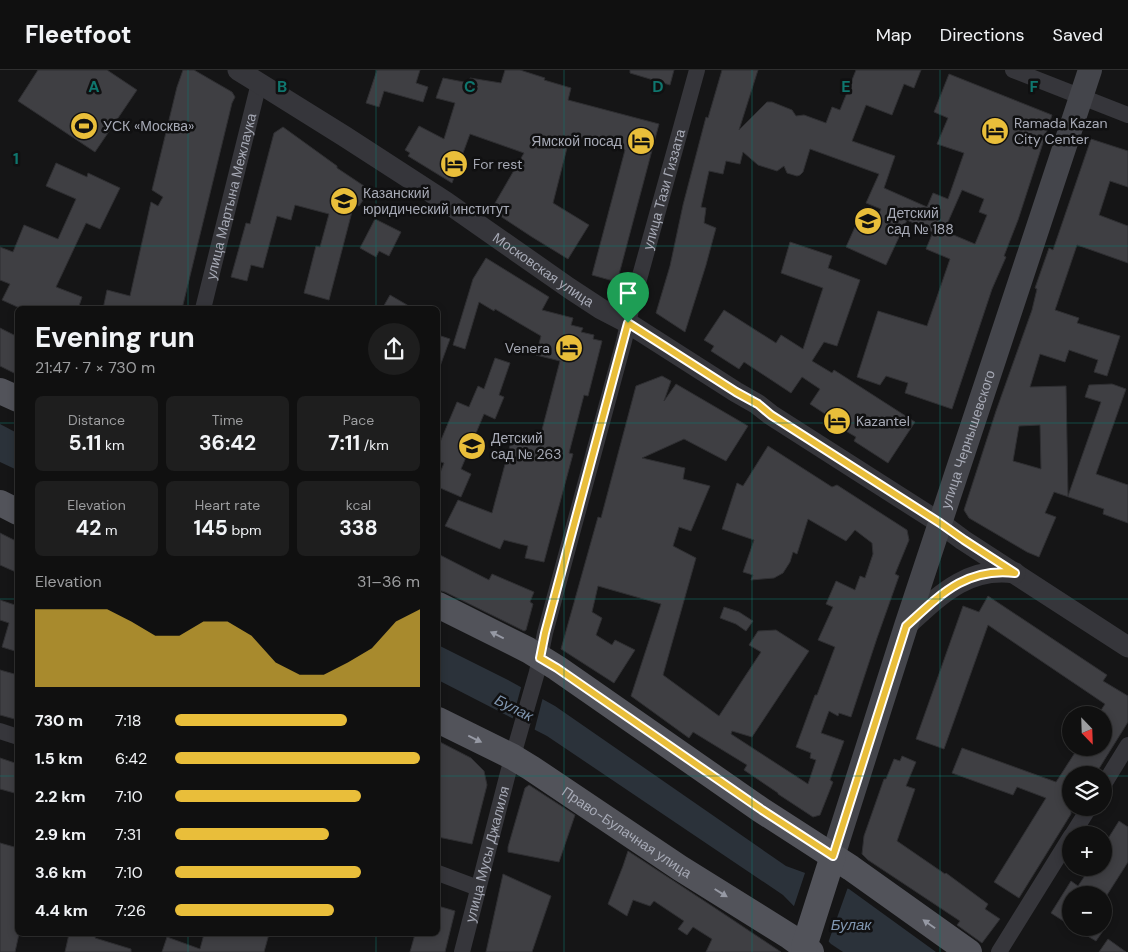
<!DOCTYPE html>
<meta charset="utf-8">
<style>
:root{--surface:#101010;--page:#1e1e1e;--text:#f1f3f6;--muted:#9c9d9f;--line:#303030;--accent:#e9be3a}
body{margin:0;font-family:"DM Sans",sans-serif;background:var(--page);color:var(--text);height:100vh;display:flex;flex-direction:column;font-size:19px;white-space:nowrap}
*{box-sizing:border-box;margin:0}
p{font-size:16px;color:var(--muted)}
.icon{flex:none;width:28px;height:28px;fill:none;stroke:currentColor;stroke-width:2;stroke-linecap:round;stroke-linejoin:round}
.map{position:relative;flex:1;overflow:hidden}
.drawer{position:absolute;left:15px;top:236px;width:425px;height:630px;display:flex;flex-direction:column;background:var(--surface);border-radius:8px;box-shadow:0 2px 8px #0003,0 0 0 1px var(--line)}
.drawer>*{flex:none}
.needle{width:32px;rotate:157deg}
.tools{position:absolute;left:1062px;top:636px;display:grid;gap:10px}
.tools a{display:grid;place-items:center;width:50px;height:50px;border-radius:50%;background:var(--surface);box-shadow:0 2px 8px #0003,0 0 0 1px var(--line);font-size:25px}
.pin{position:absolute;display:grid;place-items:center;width:42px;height:42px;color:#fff;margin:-51px -21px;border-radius:50% 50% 50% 0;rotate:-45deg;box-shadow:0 0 5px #0007}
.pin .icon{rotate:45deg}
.round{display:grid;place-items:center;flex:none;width:52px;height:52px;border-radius:26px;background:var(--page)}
.head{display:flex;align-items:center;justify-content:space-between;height:85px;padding:0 20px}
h1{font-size:28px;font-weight:700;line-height:38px}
.figures{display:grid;grid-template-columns:repeat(3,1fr);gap:8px;height:85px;padding:5px 20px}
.figures div{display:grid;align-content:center;border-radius:8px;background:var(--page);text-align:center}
.figures b{font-size:21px;font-weight:700}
.figures small{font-size:14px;font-weight:400}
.figures p{font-size:14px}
.chart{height:140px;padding:10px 20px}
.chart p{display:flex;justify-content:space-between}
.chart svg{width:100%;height:90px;margin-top:5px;fill:var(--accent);opacity:.7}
ul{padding:0 20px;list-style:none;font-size:16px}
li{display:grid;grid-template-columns:80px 60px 1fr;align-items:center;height:38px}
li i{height:12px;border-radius:6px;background:var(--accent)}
header{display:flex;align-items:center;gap:30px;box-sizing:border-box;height:70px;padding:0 25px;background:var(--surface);border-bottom:1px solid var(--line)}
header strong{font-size:24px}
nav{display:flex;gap:28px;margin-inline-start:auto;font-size:18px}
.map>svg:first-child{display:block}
</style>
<header>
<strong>Fleetfoot</strong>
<nav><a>Map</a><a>Directions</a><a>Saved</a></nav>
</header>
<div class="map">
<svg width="1128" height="882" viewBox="0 0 1128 882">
<rect width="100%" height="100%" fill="#151516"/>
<g fill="#2b323a">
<path d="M0 354 17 363V400L0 392Z"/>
<path d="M438 575 508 610 555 636 786 796 849 819 936 882H843L831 874 783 825 547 666 438 610Z"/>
</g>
<g fill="#151516">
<path d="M522 614 543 627 534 662 512 651Z"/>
<path d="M806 800 848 817 828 873 793 839Z"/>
</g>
<g fill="#3f3f43" stroke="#2f2f32" fill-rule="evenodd">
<path d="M38 0H107L137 20 95 82 18 31Z"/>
<path d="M183 0H194L232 22 235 27 232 33 182 239H103L107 220 130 226 151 132 158 136 163 127 152 120 177 17Z"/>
<path d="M377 0H420L416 13 428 17 423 32 384 21 379 37 366 33Z"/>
<path d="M505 0H520L545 8 544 10 571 18 568 30 659 54 617 212 592 205 625 80 570 66 553 133 589 155 568 189 532 167 491 140 524 83 470 64 452 113 408 86 410 83 405 80 419 56 444 69 455 33 436 28 443 8 469 13 470 8 501 13Z"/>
<path d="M630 0H674L670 15 630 3Z"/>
<path d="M722 0H758L739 60 767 32H772L792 40 796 46 804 45 826 53 832 37 840 40 856 0H921L914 18 904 14 892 45 866 35 852 71 895 86 884 118 927 137 933 123 948 129 964 83 937 74 948 48 934 42 949 4 1052 45 1018 150 1004 186 1006 187 992 219 952 339 905 323 908 313 886 306 880 315 857 307 878 241 927 256 950 189 926 179 933 162 907 150 886 195 846 177 855 157 870 164 881 139 866 133 879 104 810 79 803 102 800 105 797 106 787 103 784 96 777 101 758 95 743 82 740 94 726 91 723 104 709 101 701 137 706 138 704 153 716 158 706 195 685 262 656 243 670 196 683 135 706 47 708 48ZM962 120 984 129 979 142 987 145 975 174 944 161Z"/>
<path d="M283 57 337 96V98L370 120 359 136 354 134 329 230 304 223 316 176 320 177 329 144 295 135 291 150 277 146 263 198 251 195 247 211 231 207 246 153 250 154 274 63Z"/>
<path d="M1091 69 1128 81V117L1110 111 1099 145 1128 156V193L1077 175 1055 240 1079 248 1077 253 1120 266 1107 306 1094 302 1098 290 1069 280 1065 292 1040 284 1030 317 1066 316 1068 426 1101 332 1085 327 1089 315 1112 314 1126 319 1096 404 1128 415V453L1103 444 1104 439 1054 422 1045 443 1056 447 1039 487 1027 482 969 448 964 440 996 341 1032 240 1037 219 1035 218 1049 178 1053 180ZM1040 355 1041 399 1013 391 1019 356Z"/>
<path d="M56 93 87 107 88 103 120 118 100 159 86 153 56 217 82 227 78 239H22L2 230 10 214 0 210V177L13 182 24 155 58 169 76 129 46 116Z"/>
<path d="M375 149 401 162 389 186 379 181 376 187 360 178Z"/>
<path d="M790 172 832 186 828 198 860 210 837 276 824 272 812 291 832 303 834 300 845 307 915 352 888 393 854 371 856 367 844 360 845 357 810 334 820 319 802 307 791 323 744 292 739 299 711 281 714 276 704 270 724 240 776 273 781 265 803 279 823 218 781 203Z"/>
<path d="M486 188 549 227 542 240 573 248 571 255 583 258 581 262 594 265 593 269 602 271 588 326 584 325 569 383 573 384 544 492 525 488 528 476 504 470 500 479 445 456 458 430 492 443 512 368 538 375 560 291 536 285 541 266 495 239 494 241 479 232 465 279 453 275 473 209Z"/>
<path d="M390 225 414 239H382Z"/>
<path d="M0 258 18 267V305L0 296Z"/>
<path d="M438 265 450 269 439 299H438Z"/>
<path d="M495 288 510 293 499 325 504 327 495 349 484 344 461 399 471 404 461 427 438 417V408L444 393 438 391V377L457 332 469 337 478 316 484 319Z"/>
<path d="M662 306 671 311 664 331 676 314 748 356 726 391 684 369 642 388 685 398 683 409 710 416 691 461 679 457 673 476 696 488 663 605 719 646 761 582 749 575 758 561 776 560 809 581 752 667 732 661 731 664 808 714 816 690 810 688 811 683 796 677 815 625H817L835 577 818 570 833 537 826 534 836 511 855 520 860 506 865 508 873 484 872 473 855 460 846 471 808 449 797 484 793 482 790 492 783 503 774 508 751 510 753 505 743 502 754 470 722 459 737 413 743 416 768 376 832 417 837 415 907 460 909 470 895 504 899 506 877 568 851 647 839 643 838 646 829 641 821 663 844 671 830 710 833 712 820 745 813 747 778 724V723L744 700 747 695 693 662 689 668 631 626 661 534 598 516 592 542 602 548 596 565 612 575 615 570 635 580 614 613 561 579 598 447 601 448 636 316Z"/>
<path d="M0 463 18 472V503L0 495Z"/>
<path d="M438 484 489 510 492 504 534 522 530 532 533 534 526 560 524 561 445 522 438 520Z"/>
<path d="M988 526 1107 605 1103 611 1128 626V652L1095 705H1071V744L1019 828 994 812 1046 728 1017 717 1013 725 952 703 962 678 1056 712 1078 678H1104V645H1098L1105 634 988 555 944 679 916 669 963 536 979 542Z"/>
<path d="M0 530 18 536V582L2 577 9 553 0 550Z"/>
<path d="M724 537 739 542 753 551 746 561 736 554 720 548Z"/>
<path d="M0 600 18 605V650L0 645Z"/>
<path d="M438 671 471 688 484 701 487 715 472 774 438 767Z"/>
<path d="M902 686 916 692 906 716 915 719 897 771 945 804 946 803 988 834 985 839 1000 849 982 873 957 855 960 851 868 790 862 784 864 766 884 709H886L894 689 900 691Z"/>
<path d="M0 688 18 694V724L0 719Z"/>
<path d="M529 715 575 745 559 792 508 782V777L525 718Z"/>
<path d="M1119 751 1128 757V792L1107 825H1071V856L1051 843 1071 811 1078 816 1090 798H1104V775Z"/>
<path d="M0 773 18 778V864H19L15 882H0Z"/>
<path d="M628 781 715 838 781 882H706L712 869 693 857 687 865 678 859 684 851 654 831 650 836 633 830 627 846 608 834 623 796Z"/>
<path d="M503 804 551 826 532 882H486Z"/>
<path d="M438 836 455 841 445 882H410L415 864H438Z"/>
<path d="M1074 858H1105L1096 871Z"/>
<path d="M69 864H96L95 868 131 879V882H65Z"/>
<path d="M204 864H269L264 882H162L167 867 200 879Z"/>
<path d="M1108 869 1126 882H1099Z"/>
</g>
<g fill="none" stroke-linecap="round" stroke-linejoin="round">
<g stroke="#36363b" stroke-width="16">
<path d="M1013 0 1128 45"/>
<path id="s1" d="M203 239 259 13"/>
<path d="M0 661 18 667"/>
<path d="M1104 714 1128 675"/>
<path d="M1072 765 1089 738"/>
<path d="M438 803 478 818"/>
<path id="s2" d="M462 882 508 703 537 602 545 563 624 271 633 231 697 0"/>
<path d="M999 882 1071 766"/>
</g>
<g stroke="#36363b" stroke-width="21">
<path id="s3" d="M238 0 344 66 446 132 569 218 601 239 628 253 736 322 757 334 771 345 940 453 963 470 1128 577"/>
<path d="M906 556C939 526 967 496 1015 503"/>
</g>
<path stroke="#44454b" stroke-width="24" id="s4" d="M833 786 906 556 1090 0"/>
<g stroke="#52535a" stroke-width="26">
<path d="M0 321 18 329"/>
<path d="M0 433 18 442"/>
<path d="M438 535 528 580 557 598 761 740 851 798 969 882"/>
<path id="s5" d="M438 650 513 687 531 698 680 798 789 866 811 882"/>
<path d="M804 877 833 786"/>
</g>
</g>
<defs><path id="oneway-solid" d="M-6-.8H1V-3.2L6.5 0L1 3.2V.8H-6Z" transform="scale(1.25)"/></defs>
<g fill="#9699a4">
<use href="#oneway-solid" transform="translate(497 565) rotate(-154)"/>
<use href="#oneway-solid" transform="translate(475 669) rotate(26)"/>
<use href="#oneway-solid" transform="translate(721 823) rotate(32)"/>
<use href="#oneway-solid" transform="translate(929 854) rotate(-145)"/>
</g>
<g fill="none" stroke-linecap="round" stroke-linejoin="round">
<g stroke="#fff" stroke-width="10">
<path id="route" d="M628 253 736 322 758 334 771 345 940 453 964 470 1015 503C966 497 940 525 906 556L833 786 762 740 557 598 540 588 545 563Z"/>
</g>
<use href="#route" stroke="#e9be3a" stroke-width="6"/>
</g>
<path fill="none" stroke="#0f766e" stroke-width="1" stroke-opacity="0.55" d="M188 0V239M376 0V239M564 0V882M752 0V882M940 0V882M0 176H1128M0 353H18M438 353H1128M0 529H18M438 529H1128M0 706H18M438 706H1071M1104 706H1128M188 864V882M376 864V882"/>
<defs>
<g id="stadium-disc" transform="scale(1.4375)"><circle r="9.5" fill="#e9be3a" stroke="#101011"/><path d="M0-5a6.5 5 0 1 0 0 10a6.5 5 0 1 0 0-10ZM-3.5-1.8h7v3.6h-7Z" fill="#111"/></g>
<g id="hotel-disc" transform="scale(1.4375)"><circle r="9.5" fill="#e9be3a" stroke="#101011"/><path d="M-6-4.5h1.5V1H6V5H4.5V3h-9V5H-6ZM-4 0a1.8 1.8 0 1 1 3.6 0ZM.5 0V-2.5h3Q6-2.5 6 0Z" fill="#111"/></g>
<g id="university-disc" transform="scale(1.4375)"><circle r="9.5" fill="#e9be3a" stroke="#101011"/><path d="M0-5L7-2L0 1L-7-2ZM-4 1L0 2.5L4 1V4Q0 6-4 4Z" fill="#111"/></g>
<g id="school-disc" transform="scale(1.4375)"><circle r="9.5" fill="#e9be3a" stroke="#101011"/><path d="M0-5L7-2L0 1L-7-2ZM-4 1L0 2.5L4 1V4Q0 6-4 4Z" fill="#111"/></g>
</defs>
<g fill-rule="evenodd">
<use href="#stadium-disc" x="84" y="56"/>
<use href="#hotel-disc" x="995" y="61"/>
<use href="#hotel-disc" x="641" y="71"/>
<use href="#hotel-disc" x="454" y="94"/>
<use href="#university-disc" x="344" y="131"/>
<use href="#school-disc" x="868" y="151"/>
<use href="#hotel-disc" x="569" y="278"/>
<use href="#hotel-disc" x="837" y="351"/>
<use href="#school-disc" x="472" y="376"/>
</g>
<g text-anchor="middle" stroke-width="5" stroke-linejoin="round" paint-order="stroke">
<g font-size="14" fill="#a7aab6" stroke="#101011" text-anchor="start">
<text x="1014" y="58">Ramada Kazan<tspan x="1014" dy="16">City Center</tspan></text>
<text x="103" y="61">УСК «Москва»</text>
<text x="622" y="76" text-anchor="end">Ямской посад</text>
<text x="473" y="99">For rest</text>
<text x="363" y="128">Казанский<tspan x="363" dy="16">юридический институт</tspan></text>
<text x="887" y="148">Детский<tspan x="887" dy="16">сад № 188</tspan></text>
<text x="550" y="283" text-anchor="end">Venera</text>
<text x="856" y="356">Kazantel</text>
<text x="491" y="373">Детский<tspan x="491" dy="16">сад № 263</tspan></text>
</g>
<g font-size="14" fill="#a7aab6" stroke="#101011">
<text dy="5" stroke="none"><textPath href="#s2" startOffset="789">улица Тази Гиззата</textPath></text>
<text dy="5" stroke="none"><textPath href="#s1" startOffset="116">улица Мартына Межлаука</textPath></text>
<text dy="5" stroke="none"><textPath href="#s3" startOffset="365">Московская улица</textPath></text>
<text dy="5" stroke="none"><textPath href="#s4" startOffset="438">улица Чернышевского</textPath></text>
<text dy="5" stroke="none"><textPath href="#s5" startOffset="220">Право-Булачная улица</textPath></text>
<text dy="5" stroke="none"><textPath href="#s2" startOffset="101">улица Мусы Джалиля</textPath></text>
</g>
<g font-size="15" font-style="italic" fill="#7f95af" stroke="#101011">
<text transform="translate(514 638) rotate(27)" y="5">Булак</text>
<text x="851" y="860">Булак</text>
</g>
</g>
<g font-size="16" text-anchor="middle" font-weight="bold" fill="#0f766e" stroke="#101011" stroke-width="5" stroke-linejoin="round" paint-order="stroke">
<text x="94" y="22">A</text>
<text x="282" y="22">B</text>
<text x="470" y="22">C</text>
<text x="658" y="22">D</text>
<text x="846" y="22">E</text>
<text x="1034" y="22">F</text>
<text x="16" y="94">1</text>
</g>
</svg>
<div class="tools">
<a><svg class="needle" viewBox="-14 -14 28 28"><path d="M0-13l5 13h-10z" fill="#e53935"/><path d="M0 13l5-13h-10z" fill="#9c9d9f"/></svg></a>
<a><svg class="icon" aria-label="layers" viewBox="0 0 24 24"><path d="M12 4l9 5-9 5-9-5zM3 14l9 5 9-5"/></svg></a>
<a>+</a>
<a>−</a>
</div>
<div class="pin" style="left:628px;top:253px;background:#1e9e55"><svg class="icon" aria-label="arrive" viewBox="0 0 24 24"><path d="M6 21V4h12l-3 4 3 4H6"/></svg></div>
<section class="drawer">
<div class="head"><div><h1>Evening run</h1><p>21:47 · 7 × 730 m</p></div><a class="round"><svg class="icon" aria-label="share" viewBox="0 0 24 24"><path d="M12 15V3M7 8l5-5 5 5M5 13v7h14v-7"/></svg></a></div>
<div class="figures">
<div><p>Distance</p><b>5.11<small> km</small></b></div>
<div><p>Time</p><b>36:42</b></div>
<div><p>Pace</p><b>7:11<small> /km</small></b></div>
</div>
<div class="figures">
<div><p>Elevation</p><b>42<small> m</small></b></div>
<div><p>Heart rate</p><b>145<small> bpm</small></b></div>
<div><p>kcal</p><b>338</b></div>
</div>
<div class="chart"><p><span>Elevation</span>31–36 m</p>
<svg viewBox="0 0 160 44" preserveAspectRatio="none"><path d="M0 44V6L10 6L20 6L30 6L40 12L50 19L60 19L70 12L80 12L90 19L100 32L110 38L120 38L130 32L140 25L150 12L160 6V44z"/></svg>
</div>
<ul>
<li><b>730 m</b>7:18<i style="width:70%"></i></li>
<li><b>1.5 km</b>6:42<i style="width:100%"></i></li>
<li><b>2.2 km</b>7:10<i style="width:76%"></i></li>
<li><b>2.9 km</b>7:31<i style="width:63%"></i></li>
<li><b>3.6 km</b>7:10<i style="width:76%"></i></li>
<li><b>4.4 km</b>7:26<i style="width:65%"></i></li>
</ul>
</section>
</div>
